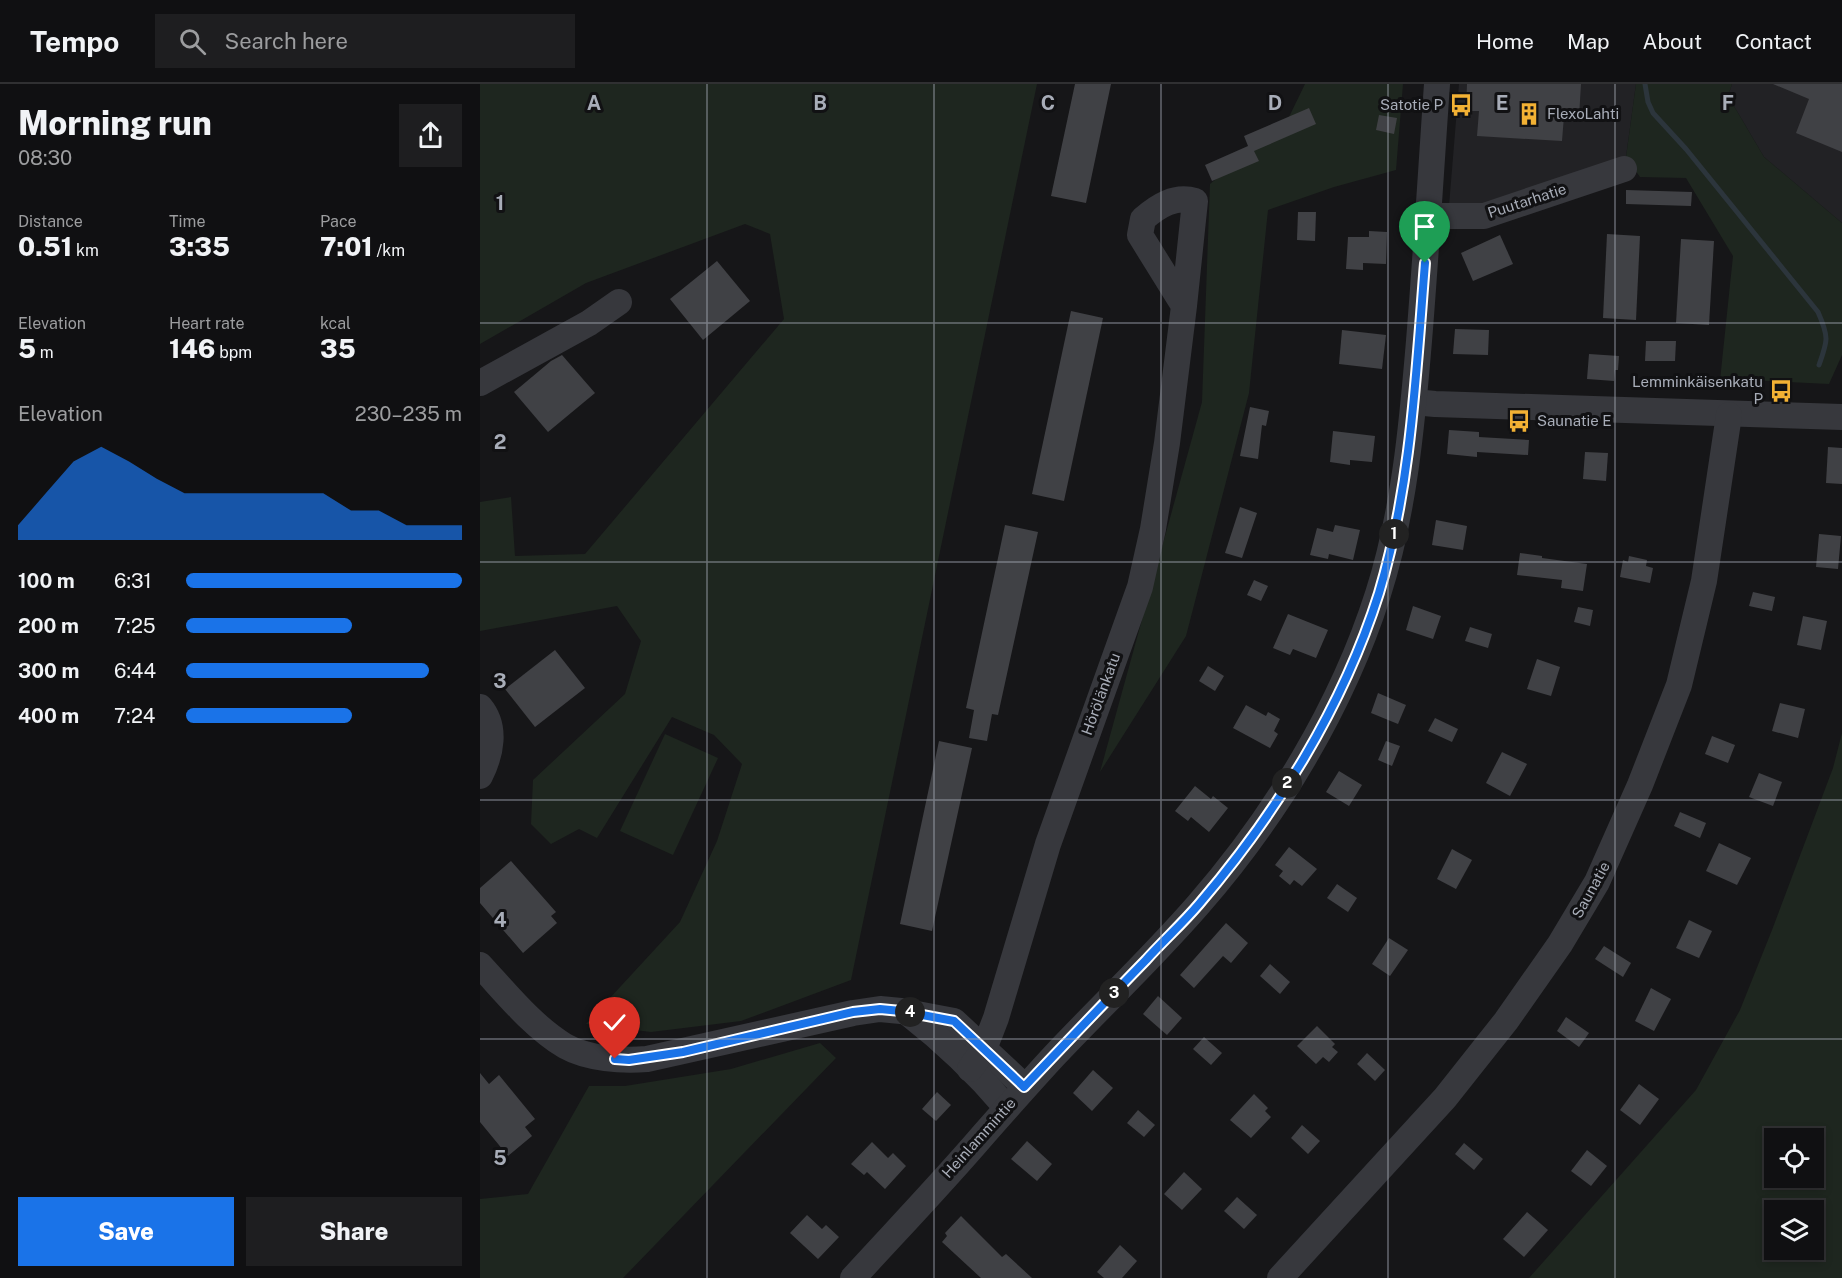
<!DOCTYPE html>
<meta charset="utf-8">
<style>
:root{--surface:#101012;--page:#1e1e20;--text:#f1f3f6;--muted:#9c9d9f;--line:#303032;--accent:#1a73e8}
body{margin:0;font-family:"Public Sans",sans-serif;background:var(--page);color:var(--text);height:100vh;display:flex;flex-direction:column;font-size:22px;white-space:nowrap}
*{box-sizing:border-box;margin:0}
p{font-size:20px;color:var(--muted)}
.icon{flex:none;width:33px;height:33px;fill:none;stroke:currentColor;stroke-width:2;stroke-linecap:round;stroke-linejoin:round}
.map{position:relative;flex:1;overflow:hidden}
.details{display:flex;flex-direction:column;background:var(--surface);width:480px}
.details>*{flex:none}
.fabs{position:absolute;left:1284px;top:1044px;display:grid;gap:12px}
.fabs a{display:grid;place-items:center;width:60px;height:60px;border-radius:0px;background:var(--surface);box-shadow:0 3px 9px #0003,0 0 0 2px var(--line);font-size:30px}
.pin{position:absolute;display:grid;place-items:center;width:51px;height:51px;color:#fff;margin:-62px -26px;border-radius:50% 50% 50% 0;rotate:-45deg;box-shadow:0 0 6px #0007}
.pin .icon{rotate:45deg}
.km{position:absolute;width:30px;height:30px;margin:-15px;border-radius:50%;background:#222;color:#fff;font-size:16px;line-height:30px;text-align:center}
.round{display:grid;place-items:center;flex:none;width:63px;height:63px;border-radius:0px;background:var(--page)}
.headline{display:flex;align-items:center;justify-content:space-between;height:102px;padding:0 18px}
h1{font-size:33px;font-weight:800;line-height:45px}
.stats{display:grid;grid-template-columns:repeat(3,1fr);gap:9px;height:102px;padding:6px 18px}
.stats div{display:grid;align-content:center}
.stats b{font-size:26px;font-weight:800}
.stats small{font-size:16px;font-weight:400}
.stats p{font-size:16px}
.chart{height:168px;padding:12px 18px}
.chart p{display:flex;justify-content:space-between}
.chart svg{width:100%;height:108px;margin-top:6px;fill:var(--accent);opacity:.7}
.action{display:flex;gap:12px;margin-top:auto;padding:12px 18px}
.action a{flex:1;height:69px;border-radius:0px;background:var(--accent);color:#fff;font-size:24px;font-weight:800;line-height:69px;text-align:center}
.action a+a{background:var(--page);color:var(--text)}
ul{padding:0 18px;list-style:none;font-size:20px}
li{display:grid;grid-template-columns:96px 72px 1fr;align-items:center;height:45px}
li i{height:15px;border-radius:8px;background:var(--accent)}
header{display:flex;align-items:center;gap:36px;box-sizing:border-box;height:84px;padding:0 30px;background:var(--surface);border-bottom:2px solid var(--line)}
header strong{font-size:28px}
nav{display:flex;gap:33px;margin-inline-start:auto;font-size:21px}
.search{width:420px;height:54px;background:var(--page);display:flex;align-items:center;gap:15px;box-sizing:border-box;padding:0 21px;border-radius:0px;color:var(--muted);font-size:22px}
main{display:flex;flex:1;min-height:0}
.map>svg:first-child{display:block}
</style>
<header>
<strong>Tempo</strong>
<div class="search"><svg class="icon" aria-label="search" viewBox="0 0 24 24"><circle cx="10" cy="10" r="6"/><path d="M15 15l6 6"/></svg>Search here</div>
<nav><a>Home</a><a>Map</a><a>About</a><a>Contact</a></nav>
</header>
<main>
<section class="details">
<div class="headline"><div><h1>Morning run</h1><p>08:30</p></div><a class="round"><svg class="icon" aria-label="share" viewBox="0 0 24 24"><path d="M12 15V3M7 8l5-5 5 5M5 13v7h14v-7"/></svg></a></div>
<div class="stats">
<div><p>Distance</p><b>0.51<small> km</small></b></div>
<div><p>Time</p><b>3:35</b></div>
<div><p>Pace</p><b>7:01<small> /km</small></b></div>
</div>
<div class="stats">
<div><p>Elevation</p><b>5<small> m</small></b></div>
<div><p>Heart rate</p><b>146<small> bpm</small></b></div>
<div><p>kcal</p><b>35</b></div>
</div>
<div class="chart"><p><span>Elevation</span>230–235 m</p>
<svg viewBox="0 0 160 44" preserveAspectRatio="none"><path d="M0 44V38L10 25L20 12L30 6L40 12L50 19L60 25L70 25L80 25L90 25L100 25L110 25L120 32L130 32L140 38L150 38L160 38V44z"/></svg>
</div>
<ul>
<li><b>100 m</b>6:31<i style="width:100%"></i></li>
<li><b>200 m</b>7:25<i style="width:60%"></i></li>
<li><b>300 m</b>6:44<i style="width:88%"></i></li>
<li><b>400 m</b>7:24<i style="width:60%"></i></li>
</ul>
<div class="action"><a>Save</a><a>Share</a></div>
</section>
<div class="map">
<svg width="1362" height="1194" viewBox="0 0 1362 1194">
<rect width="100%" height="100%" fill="#161618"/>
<g fill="#222225">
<path d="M979 0H1156L1146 73 1001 124 969 122Z"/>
<path d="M1252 0H1362V139L1284 73 1248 12Z"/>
</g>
<g fill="#1e261f" fill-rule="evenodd">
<path d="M0 0H557L371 896 261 937 171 948 106 940 200 838 237 757 262 680 234 651 192 633 117 754 99 745 71 760 51 740 53 696 145 610 161 557 137 522 0 547V418L31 413 35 472 105 470 304 235 290 150 265 140 106 199 0 260Z"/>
<path d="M825 0H923L916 86 854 103 788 126 769 309 706 552 620 688 722 318 730 100 809 33Z"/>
<path d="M1156 0H1252L1248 12 1284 73 1362 139V271L1349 300 1269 296 1239 306 1253 172 1206 94 1160 93 1146 73Z"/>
<path d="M1362 649V1194H1049L1216 1006 1260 926 1292 846 1353 684ZM1294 1054H1334V1094H1294ZM1294 1126H1334V1166H1294Z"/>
<path d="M185 650 238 674 193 771 140 747Z"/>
<path d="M340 959 356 974 143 1194H0V1115L48 1110 109 1002H145L251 985Z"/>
</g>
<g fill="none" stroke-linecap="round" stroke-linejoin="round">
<path stroke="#2c353c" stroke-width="5" d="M1165 0 1168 18 1173 29 1206 65 1338 228C1349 253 1348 256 1339 281"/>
</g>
<g fill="#404145">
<path d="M595 0H631L606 119 571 112Z"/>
<path d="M987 0H1101L1099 33 1084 32 1082 57 997 52 999 27H986Z"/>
<path d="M1293 0H1362V68L1316 49 1329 15Z"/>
<path d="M829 24 836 40 774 67 779 77 732 97 725 81 768 62 764 52Z"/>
<path d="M899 31 917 34 914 50 896 46Z"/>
<path d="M1146 106 1212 108 1211 122 1146 120Z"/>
<path d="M818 128H836L835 157 817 156Z"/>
<path d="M889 147 907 148 906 180 883 179V186L866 185 868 153H889Z"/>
<path d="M1127 150 1160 152 1156 236 1123 234Z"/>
<path d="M1020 151 1033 180 993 197 981 169Z"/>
<path d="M1201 155 1234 157 1229 241 1196 239Z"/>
<path d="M237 177 270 217 223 256 190 215Z"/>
<path d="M591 227 623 234 584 417 552 410Z"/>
<path d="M975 245 1009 246 1008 271 973 270Z"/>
<path d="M862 246 906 251 902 285 859 280Z"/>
<path d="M1166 257H1196L1195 277H1165Z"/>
<path d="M1109 270 1139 272 1138 286H1135L1134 297 1107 295Z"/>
<path d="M82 271 115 309 68 348 34 308 71 277Z"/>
<path d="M770 323 789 327 786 342 782 341 778 375 760 372Z"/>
<path d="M969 346 999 348V353L1049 356 1048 371 997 368V373L967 370Z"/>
<path d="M853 347 895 352 892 378 870 376V381L850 378Z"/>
<path d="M1348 363 1362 364V400L1346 399Z"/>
<path d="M1105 368 1128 369 1126 397 1103 395Z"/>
<path d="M760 423 777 429 762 474 745 469Z"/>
<path d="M956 436 987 442 983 466 952 461Z"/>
<path d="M525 441 558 448 518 631 512 630 507 657 489 654 494 626 486 624Z"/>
<path d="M855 441 880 446 873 476 849 470 848 475 830 471 837 444 853 448Z"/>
<path d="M1339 450 1361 452 1358 485 1336 483Z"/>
<path d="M1040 469 1062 472V474L1107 480 1103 507 1081 504 1082 496 1037 491Z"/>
<path d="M1149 472 1167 476 1166 482 1173 484 1170 499 1140 493 1143 476 1148 478Z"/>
<path d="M774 496 788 502 781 517 767 511Z"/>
<path d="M1273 508 1295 513 1292 527 1269 522Z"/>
<path d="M933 522 961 532 953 555 926 546Z"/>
<path d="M1098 523 1113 526 1110 542 1094 538Z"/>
<path d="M808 530 848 546 836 574 813 565 810 571 793 564Z"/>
<path d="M1323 532 1347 537 1341 566 1317 561Z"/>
<path d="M990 543 1012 550 1008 564 985 557Z"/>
<path d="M75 566 105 604 55 643 25 605Z"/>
<path d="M1057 575 1080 583 1071 612 1047 605Z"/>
<path d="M728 582 744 592 735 607 719 597Z"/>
<path d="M898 609 926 621 918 640 891 629Z"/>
<path d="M1300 619 1325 625 1318 654 1292 647Z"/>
<path d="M766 621 786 632 788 628 800 635 794 647 798 650 790 664 753 644Z"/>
<path d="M955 634 978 645 972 658 948 647Z"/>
<path d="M1232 652 1255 661 1248 679 1225 670Z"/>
<path d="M459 657 492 664 452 847 420 840Z"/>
<path d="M906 657 920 662 912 682 898 676Z"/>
<path d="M1022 668 1047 680 1030 712 1006 699Z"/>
<path d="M859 687 882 701 869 722 846 708Z"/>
<path d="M1279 689 1302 698 1293 722 1269 713Z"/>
<path d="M715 702 731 715 733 712 748 724 729 748 711 733 708 737 695 727Z"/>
<path d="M1200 728 1226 739 1220 754 1194 742Z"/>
<path d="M1239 759 1271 774 1257 801 1226 787Z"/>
<path d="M809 763 837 785 822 802 814 796 810 801 799 792 803 787 795 781Z"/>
<path d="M972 765 992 776 976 805 957 795Z"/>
<path d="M31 777 76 828 71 832 77 839 43 869 0 819V804Z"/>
<path d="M857 800 877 814 868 828 847 814Z"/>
<path d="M1209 836 1232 847 1219 874 1196 864Z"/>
<path d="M746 839 768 859 751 879 743 872 714 904 700 891Z"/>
<path d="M909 854 928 866 910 892 892 880Z"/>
<path d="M1124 862 1151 879 1143 893 1115 875Z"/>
<path d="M790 880 810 898 800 910 780 892Z"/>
<path d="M1171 904 1191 915 1174 947 1155 937Z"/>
<path d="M678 912 702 934 687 951 663 930Z"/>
<path d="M1086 933 1109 949 1099 963 1077 947Z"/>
<path d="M837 942 855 960 852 963 858 968 849 978 843 973 836 980 817 962Z"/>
<path d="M724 953 742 969 731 981 713 965Z"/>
<path d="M887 969 905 986 895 997 877 980Z"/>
<path d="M613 986 633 1004 612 1027 593 1009Z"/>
<path d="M0 989 9 1000 19 991 55 1035 45 1043 52 1052 28 1072 0 1038Z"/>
<path d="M1159 1000 1179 1015 1160 1041 1140 1026Z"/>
<path d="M457 1008 471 1021 456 1037 442 1025Z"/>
<path d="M774 1010 788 1024 785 1027 791 1033 771 1054 750 1036Z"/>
<path d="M658 1026 675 1041 664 1053 647 1039Z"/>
<path d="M822 1041 840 1057 828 1070 811 1054Z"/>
<path d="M547 1057 572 1080 557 1097 531 1075Z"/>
<path d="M392 1058 408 1074 413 1069 426 1082 405 1105 387 1088 384 1091 371 1080Z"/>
<path d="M984 1059 1003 1075 994 1086 975 1070Z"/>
<path d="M1107 1066 1127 1082 1111 1102 1091 1087Z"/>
<path d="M704 1088 722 1105 702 1126 684 1110Z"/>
<path d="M757 1113 777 1131 764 1145 744 1127Z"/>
<path d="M1047 1128 1068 1146 1044 1173 1023 1155Z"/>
<path d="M327 1131 342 1145 346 1141 359 1153 338 1175 310 1149Z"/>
<path d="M481 1132 522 1173 526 1170 552 1194H501L462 1158 467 1152 465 1149Z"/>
<path d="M640 1161 657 1177 642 1194H624L617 1188Z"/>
</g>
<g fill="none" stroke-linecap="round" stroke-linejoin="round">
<g stroke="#37383d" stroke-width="26">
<path d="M948 132H1004L1144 85"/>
<path d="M0 299 109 239 139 218"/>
<path d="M934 318 955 320 1362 333"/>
<path d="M0 623C17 643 11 670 0 692"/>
<path d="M0 881C26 909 52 942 85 962 108 975 142 977 167 975L373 929 400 925 421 927 474 937 545 1003"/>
<path d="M429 930C465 958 497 989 526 1023"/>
<path d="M490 985 504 965 516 934 568 760 660 503 673 445 687 359 704 222 715 117C695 111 678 122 663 135L660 151 704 222"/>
<path d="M373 1194C417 1146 462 1099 504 1050 527 1024 550 998 574 972 621 922 672 874 718 821 795 733 862 623 898 510 924 429 932 341 939 257 946 171 951 86 957 0"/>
<path d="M800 1194 965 1014 1026 937 1080 860 1117 798 1160 701 1199 601 1224 497 1249 331"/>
</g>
</g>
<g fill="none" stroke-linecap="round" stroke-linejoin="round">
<g stroke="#fff" stroke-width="12">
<path id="route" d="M135 975 149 976 203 968 373 928 400 925 421 927 474 937 544 1003C585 960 625 918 666 876 683 857 702 840 719 820 796 730 863 623 899 509 931 403 936 290 945 179"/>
</g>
<use href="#route" stroke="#1a73e8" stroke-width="8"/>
</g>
<path fill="none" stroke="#a8adb8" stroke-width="1.5" stroke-opacity="0.55" d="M227 0V1194M454 0V1194M681 0V1194M908 0V1194M1135 0V1194M0 239H1362M0 478H1362M0 716H1362M0 955H1362"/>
<defs>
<g id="bus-bare" transform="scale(1.8)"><path d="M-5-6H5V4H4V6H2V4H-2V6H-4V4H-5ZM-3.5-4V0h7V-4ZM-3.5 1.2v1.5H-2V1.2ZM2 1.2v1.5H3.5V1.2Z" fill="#f2b134" stroke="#111113" stroke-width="2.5" paint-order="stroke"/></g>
<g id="building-bare" transform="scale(1.8)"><path d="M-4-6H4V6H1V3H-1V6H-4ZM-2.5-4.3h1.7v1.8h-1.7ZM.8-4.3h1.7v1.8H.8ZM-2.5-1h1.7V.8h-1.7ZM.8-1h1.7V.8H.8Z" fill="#f2b134" stroke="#111113" stroke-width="2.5" paint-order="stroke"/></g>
</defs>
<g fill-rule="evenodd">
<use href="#bus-bare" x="981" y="21"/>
<use href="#building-bare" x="1049" y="30"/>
<use href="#bus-bare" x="1301" y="307"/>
<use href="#bus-bare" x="1039" y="337"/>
</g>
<g text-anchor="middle" stroke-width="6" stroke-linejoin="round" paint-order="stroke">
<g font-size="15" fill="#a8adb8" stroke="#111113" text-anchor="end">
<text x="963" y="26">Satotie P</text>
<text x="1067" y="35" text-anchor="start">FlexoLahti</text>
<text x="1283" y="303">Lemminkäisenkatu<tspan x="1283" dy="17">P</tspan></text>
<text x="1057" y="342" text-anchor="start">Saunatie E</text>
</g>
<g font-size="15" fill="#a8adb8" stroke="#111113">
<text transform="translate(1047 117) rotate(-18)" y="5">Puutarhatie</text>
<text transform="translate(621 610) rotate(-70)" y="5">Hörölänkatu</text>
<text transform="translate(1111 806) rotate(-61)" y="5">Saunatie</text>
<text transform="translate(499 1054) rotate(-48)" y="5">Heinlammintie</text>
</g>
</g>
<g font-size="20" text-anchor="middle" font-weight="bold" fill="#a8adb8" stroke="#111113" stroke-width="6" stroke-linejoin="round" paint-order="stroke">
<text x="114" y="26">A</text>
<text x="340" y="26">B</text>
<text x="568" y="26">C</text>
<text x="795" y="26">D</text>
<text x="1022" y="26">E</text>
<text x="1248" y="26">F</text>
<text x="20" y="126">1</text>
<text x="20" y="365">2</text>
<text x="20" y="604">3</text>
<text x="20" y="843">4</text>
<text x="20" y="1081">5</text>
</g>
</svg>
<div class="fabs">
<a><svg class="icon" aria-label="locate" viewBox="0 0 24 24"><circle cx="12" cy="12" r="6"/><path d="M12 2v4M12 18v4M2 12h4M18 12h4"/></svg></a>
<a><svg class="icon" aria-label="layers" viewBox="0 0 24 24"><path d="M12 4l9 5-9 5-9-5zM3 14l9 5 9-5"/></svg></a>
</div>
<div class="pin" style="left:945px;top:179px;background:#1e9e55"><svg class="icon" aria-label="arrive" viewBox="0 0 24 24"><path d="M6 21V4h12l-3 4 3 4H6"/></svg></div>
<div class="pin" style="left:135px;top:975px;background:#d93025"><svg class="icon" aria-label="check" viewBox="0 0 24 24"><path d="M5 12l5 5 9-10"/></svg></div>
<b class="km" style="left:914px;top:450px">1</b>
<b class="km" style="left:807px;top:699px">2</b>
<b class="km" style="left:634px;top:909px">3</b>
<b class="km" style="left:430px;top:928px">4</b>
</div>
</main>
